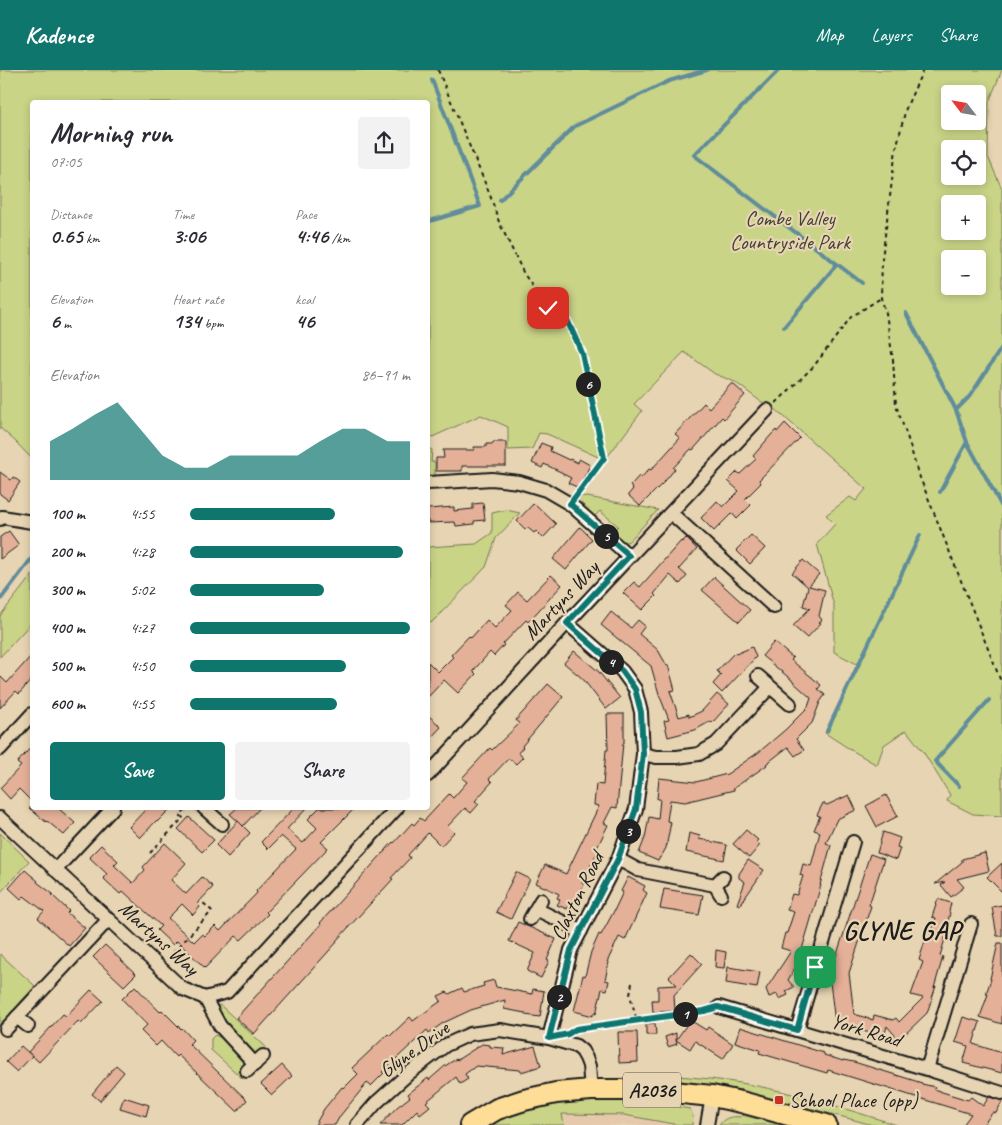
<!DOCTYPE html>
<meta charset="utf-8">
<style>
:root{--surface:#fff;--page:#f2f2f3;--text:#2b2b33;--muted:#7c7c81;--accent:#0f766e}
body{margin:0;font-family:Caveat,sans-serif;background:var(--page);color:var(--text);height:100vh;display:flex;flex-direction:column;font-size:19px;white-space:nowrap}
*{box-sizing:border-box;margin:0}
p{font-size:16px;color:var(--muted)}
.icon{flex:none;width:28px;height:28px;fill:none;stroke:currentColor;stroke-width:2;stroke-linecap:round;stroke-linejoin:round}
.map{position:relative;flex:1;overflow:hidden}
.side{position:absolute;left:30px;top:30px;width:400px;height:710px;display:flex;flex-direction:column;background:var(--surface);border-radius:5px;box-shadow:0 2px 8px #0003}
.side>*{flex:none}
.needle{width:32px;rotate:301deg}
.fabs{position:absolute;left:941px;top:15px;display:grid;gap:10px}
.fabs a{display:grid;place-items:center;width:45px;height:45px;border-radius:5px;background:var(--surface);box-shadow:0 2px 8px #0003;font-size:25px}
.pin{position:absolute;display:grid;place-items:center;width:42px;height:42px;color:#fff;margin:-21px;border-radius:10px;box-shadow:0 2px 8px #0006}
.km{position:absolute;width:25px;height:25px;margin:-12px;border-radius:50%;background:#222;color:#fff;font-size:14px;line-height:25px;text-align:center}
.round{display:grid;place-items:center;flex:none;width:52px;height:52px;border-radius:5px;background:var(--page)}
.summary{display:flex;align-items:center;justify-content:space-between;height:85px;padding:0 20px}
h1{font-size:28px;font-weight:800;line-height:38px}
.stats{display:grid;grid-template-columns:repeat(3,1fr);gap:8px;height:85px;padding:5px 20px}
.stats div{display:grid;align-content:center}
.stats b{font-size:21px;font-weight:800}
.stats small{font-size:14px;font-weight:400}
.stats p{font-size:14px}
.chart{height:140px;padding:10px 20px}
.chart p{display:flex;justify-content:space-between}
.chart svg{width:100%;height:90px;margin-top:5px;fill:var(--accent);opacity:.7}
.cta{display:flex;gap:10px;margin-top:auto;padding:10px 20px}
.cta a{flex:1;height:58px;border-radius:5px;background:var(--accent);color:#fff;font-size:20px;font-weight:800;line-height:58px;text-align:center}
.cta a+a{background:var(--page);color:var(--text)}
ul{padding:0 20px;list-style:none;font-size:16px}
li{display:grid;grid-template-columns:80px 60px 1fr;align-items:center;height:38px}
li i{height:12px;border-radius:6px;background:var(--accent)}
header{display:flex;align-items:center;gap:30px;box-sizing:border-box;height:70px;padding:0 25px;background:var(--accent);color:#fff}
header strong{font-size:24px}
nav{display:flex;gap:28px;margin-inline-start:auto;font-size:18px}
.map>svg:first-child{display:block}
</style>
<header>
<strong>Kadence</strong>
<nav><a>Map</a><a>Layers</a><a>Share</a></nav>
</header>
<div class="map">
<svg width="1002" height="1055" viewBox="0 0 1002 1055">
<rect width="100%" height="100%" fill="#e7d4b2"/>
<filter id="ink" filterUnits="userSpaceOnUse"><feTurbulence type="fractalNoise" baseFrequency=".02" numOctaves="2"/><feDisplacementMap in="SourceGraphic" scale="10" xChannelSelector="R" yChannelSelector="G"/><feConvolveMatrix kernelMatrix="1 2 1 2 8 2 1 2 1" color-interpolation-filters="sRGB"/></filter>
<g filter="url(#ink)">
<path fill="#e6c9aa" d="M561 1044 624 1045 679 1055H544Z"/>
<g fill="#c9d487" stroke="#727852" fill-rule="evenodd">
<path d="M0 0H1002L989 32 988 87 1002 119V746L973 744 947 731 950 725 924 683 906 660 884 675 877 695 848 678 825 663 857 594 834 582V536L817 474 835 454 826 445 850 427 856 431 866 419 773 337 760 331 735 312 715 304 684 282 634 334 642 341 605 390 547 364 539 363 532 379 508 380V357L481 345 428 369V32H32V389L15 371 0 358ZM950 24H978V51H950ZM950 79H978V106H950ZM950 134H978V161H950ZM950 189H978V216H950Z"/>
<path d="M428 378 432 380 431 392H435V407H428Z"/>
<path d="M582 426 658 440 630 470 627 472H622L612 463 618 456 600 441 594 447 577 432Z"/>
<path d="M506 440 520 443 496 468 486 497 431 553 428 550V477L476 474 492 463V443Z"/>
<path d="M32 505V552L0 587V546Z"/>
<path d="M0 763 29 791 0 823Z"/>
<path d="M0 884 35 916 11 943 0 959Z"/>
<path d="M220 935 266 977 261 983 252 986 224 954 216 937Z"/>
<path d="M215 965 228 971 245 990 243 1009 211 980V969Z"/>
<path d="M638 1004C672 1005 707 1008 741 1013 794 1022 846 1039 897 1055H873L741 1020 675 1010 637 1006Z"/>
<path d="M679 1027 678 1037 690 1039 693 1046 692 1055H679L624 1045 562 1044 564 1055H482L500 1045 557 1031Z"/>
<path d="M742 1045 782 1055H719C725 1047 732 1046 741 1047Z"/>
</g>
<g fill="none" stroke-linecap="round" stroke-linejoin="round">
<g stroke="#608c9b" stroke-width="4">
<path d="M779 0 694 85 862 213"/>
<path d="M500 130 575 56 669 11 707 0"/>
<path d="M428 152 430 151 480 136 432 10"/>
<path d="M906 243 956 340 967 372 1002 437"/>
<path d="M784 257 837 194"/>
<path d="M956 340 970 326 1002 277"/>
<path d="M940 422 967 372"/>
<path d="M0 530 32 488"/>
<path d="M827 661 920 465"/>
<path d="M959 716 935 691 989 630"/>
</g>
</g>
<g fill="#e4b098" stroke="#1c1c1c">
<path d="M732 313 745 325 724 349 722 347 693 380 691 379 673 398 675 399 665 411 640 436 628 425 633 419 630 416 639 406 641 408 649 399 651 400 680 368 675 364 704 333 709 338Z"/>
<path d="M785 353 800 368 759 410 761 413 745 429 751 435 737 449 732 443 714 461 701 448 717 431 723 437 739 421 728 411 737 402 740 404 756 389 753 386 771 365 776 360 777 362Z"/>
<path d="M493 372H506V396H462V401H436V388H444L443 380H474V377H486V374H493Z"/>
<path d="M541 373 551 377 550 381 569 390 570 389 578 393 579 389 590 395 579 418 568 413 571 408 563 404V403L544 394 542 398 532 393Z"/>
<path d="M0 402 11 410 13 407 20 412 8 430 0 424Z"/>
<path d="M483 433 485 450 474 451V454L456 456 455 452 428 453V439L454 437V441L473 439V434Z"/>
<path d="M534 433 556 454 543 468 536 461 534 463 528 458 525 459 517 451Z"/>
<path d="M580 457 592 469 566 500 553 489Z"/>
<path d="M9 461 19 475 0 489V467Z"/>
<path d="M751 465 765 478 750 494 736 480Z"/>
<path d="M686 468 697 479 679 499 687 506 680 514 670 505 654 524 656 526 642 540 623 523 634 512 640 517 681 471 682 472Z"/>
<path d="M803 490 819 504 809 516 825 520 819 546 822 550 819 552 821 553 807 568 793 556 810 538 803 536 808 517 792 503Z"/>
<path d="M551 505 562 515 528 552 526 550 503 574 504 575 494 586 490 582 473 601 476 604 458 623 444 610 428 627V592L438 602 453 587 451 585 469 566 471 568 487 550 495 558 512 540 506 535 518 522 527 530Z"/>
<path d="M714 507 750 540 739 552 702 520Z"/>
<path d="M611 542 631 558 638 550 645 556 639 564 658 580 667 596 668 595 675 620 670 621 679 647 689 644V647L702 641 717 624 729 634 712 653 711 651 695 660 668 667 664 651 669 650 659 624 651 596 601 555Z"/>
<path d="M774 572 793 588 791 590 821 615 818 619 825 625 820 632 812 653 796 669 804 680 795 686 788 677 766 694 767 695 734 718V720L685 732 670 730 667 751 671 752 666 778 661 787H660L658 791 639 783 645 768 649 747 658 749 660 729H657L659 708 696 712 727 704 759 682 785 660 808 637 811 628 792 611V610L762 586Z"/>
<path d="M752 577 756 587 722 623 713 614 721 605 717 601 734 583 736 584Z"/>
<path d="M574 581 598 601 620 628 606 639 583 609 564 593Z"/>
<path d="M32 585V609L19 624 16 621 0 638V606L7 613Z"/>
<path d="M548 614 563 627 522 676 523 677 518 683 523 687 516 694 509 688 489 709 492 712 475 731 479 734 471 743 465 738 448 756 454 762 441 776 428 763 408 785 410 788 391 808 393 809 336 871 337 872 254 964 236 948 321 854 320 853 393 772 394 773 412 753 414 755 420 748 424 751 449 724 453 728 467 712 462 708 490 678 492 680 519 654 516 650Z"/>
<path d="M607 644H624V673H623L617 738 612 737 604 753 608 755 596 780 598 781 582 813 584 814 573 836 569 834 567 839 557 835 560 830 557 828 559 824 536 813 545 795 566 804 599 736 594 735 596 714 603 715 606 680H608Z"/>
<path d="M428 645 441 657 428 671Z"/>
<path d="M32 676V732L19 719 10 729 0 718 21 696 17 693Z"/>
<path d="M849 725 856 740 837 749 826 773 831 775 820 815H821L798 893 788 910 794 917 786 921 788 925 779 929 777 924 769 927 766 919 791 881 781 878 785 863H787L794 842 787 840 792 824 797 825 803 806 800 805 803 794 811 796 820 762 814 760 820 746 817 745 823 733 827 735Z"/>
<path d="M886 725 898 746 877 757 866 736Z"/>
<path d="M29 738H58L75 753 64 765 47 751 46 752Z"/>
<path d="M147 738H171L157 752 156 751 140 768 129 757Z"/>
<path d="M237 738H260L243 756 230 744Z"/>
<path d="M294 738H307L287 759 303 773 317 758 308 749 319 738H355L321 772 328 778 266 842 268 844 241 870 236 866 205 898 177 871 173 875 157 860 161 856 123 821 120 824 103 808 107 804 89 787 101 775 118 791 114 795 133 813 145 800 143 797 165 773 186 793 171 810 186 824 202 807 213 817 197 834 200 837 193 845 182 834 168 848 194 872 202 864 205 866 215 856 220 861 257 823 256 821 296 779 281 766 268 779 261 772Z"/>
<path d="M189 747 214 770 202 782 178 759Z"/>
<path d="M238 751 250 763 228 787 216 775Z"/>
<path d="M746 760 758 770 756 772 760 775 749 788 733 774Z"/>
<path d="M883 762 900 768 897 777 900 778 896 790 877 783Z"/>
<path d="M689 763 700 766 699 769 727 775 724 790 686 782Z"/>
<path d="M985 783 989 801 957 809 964 817 951 827 941 815 945 812 935 814 962 792V789Z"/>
<path d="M870 784 884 789 869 835 871 836 849 903 854 944 873 950 874 945 893 950 896 948 899 952 923 928 911 925 923 892 919 890 925 871 928 872 936 848 932 847 938 829 951 833 949 842 950 843 947 855H949L940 886 943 887 934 918 936 916 927 943 899 970 887 956 884 967 835 953 830 912 831 902Z"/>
<path d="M748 790 764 800 740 835 737 834 745 812 739 808V804Z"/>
<path d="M1002 793V822L987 807Z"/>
<path d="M25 800 38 811 37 812 53 824 52 825 69 841 67 843 85 858 69 876 38 848 44 841 24 826 21 829 9 818Z"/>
<path d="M516 802 530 809 511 849 496 842Z"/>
<path d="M628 807 645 816 643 820 647 823 625 870 619 867 607 892H609L605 910 609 911 607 920 602 919 596 944 593 943V946L574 941 583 905 585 906 591 882 599 864 601 865 614 841 623 822 621 821Z"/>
<path d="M664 819 703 825 699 845 660 839Z"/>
<path d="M1002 835V866H997L992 837Z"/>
<path d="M518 852 556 869 547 890 549 891 541 908 527 901 535 883 509 871Z"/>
<path d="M998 873H1002V954L980 947 988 924H986L991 909H990Z"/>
<path d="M105 875 136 904 124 916 93 887Z"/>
<path d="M716 880 726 882 724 898 715 897Z"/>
<path d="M691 883 702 894 674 925 675 941 653 942 652 930H658V916L677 915 669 907Z"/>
<path d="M728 897 760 902 757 918 726 913Z"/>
<path d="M494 910 496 917 532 924 533 919 544 921 540 947 525 945V943L504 939 505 930 471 940 443 953 429 963 427 960 382 1002 384 1003 371 1016 367 1013 340 1046 335 1055H315L324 1039 342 1017 344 1018 358 1004 352 998 388 964 390 966 410 947 413 951 441 931 438 926 447 922 449 924 462 918 464 922 484 916 483 913Z"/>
<path d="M135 916 160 942 162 940 181 959 182 958 193 970 189 974 247 1030 237 1041 178 985 176 987 161 971 156 976 141 961 147 955 122 929Z"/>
<path d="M91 920 103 931 81 954 78 951 39 992 28 982 63 944 66 946Z"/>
<path d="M963 947 980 952 973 974 1002 983V1003L963 993 968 976 955 972Z"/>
<path d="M690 950 706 960 708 957 733 974 723 989 695 971 690 979 676 970 677 974 668 977 665 967 676 963V970Z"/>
<path d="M655 953 656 965H646V954Z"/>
<path d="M740 957 824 983V985L843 991V990L854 992 922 1013V1014L935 1017 934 1019 942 1022 968 1030 971 1027 983 1036 989 1027 1002 1031V1032L996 1043 993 1042 983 1055H963L971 1044 828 1000 827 1003 759 983 760 980 735 972Z"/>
<path d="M618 962H637L638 992 619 993Z"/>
<path d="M482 974 490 975V977L504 978 503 985 535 976 541 996 521 1002 520 1000 476 996 465 1004 468 1009 460 1014 456 1007 426 1032 430 1036 420 1044 417 1040 402 1055H380L397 1037 410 1027 408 1024 428 1008 429 1010 445 996 456 989 457 990Z"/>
<path d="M21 976 32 986 17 1002 6 992Z"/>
<path d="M116 995 124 1002 100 1031 92 1024Z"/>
<path d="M282 995 292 1006 272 1025 261 1014Z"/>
<path d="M124 1027 149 1035 146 1046 120 1038Z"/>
</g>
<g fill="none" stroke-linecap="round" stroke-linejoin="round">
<g stroke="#1c1c1c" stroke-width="16">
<g id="street">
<path d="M428 413 492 409 519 412 546 420 570 434 629 486"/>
<path d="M671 443 774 537"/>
<path d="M0 449 2 447 32 452"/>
<path d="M758 606 790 634"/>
<path d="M0 679 32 644"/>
<path d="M643 684 656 687H677L699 684 716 674 770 617"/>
<path d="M428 705 567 553 767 340"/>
<path d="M204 738 222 754"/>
<path d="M0 748 183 919 205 928 227 922 397 738"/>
<path d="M618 789 638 800 715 815"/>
<path d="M55 800 113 738"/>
<path d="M721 825 715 815 723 807"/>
<path d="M536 839 581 861"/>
<path d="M530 849 541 830"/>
<path d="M205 928 220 956 255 994"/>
<path d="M719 937 927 999 1002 1023"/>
<path d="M17 947 28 956"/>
<path d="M6 959 108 850"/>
<path d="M797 960 853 772"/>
<path d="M549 968 571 880 618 789 636 739 643 684 641 642 635 619 622 601 567 553"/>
<path d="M927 999 971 854"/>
<path d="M247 1001 263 986"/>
<path d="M357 1055 376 1033 408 1004 446 975 470 964 500 960 549 968 576 976 582 981 586 988 589 996 591 1020"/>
<path d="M707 1055 712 1026"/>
</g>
</g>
<g stroke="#1c1c1c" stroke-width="24">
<path id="primary" d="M470 1055 497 1039 524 1030 556 1023 591 1020H653L712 1026 741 1032 826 1055"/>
</g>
<g stroke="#1c1c1c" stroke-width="2" stroke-dasharray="4 4" stroke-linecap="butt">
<path d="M438 0 490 125 499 152 524 204 547 237 568 252 582 283 604 388 577 425"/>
<path d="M923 0 906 38 896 79 882 189 881 228 886 243 893 290 896 335 909 372 917 400 1002 614"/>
<path d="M776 333 814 296 851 247 881 228"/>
<path d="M150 783 183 748 180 745 187 738"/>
<path d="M168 888 212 841 200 830"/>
<path d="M632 913 630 925 637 951"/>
<path d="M571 962 576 959 709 940"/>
</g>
<use href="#street" stroke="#e7d4b2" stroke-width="12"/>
<use href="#primary" stroke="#fedd96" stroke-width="20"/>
</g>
</g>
<g fill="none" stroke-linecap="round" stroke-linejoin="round" filter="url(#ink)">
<g stroke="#fff" stroke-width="10">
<path id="route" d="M548 238 568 252 582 283 604 388 570 434 629 486 567 553 622 601 635 619 641 642 643 684 636 739 618 789 571 880 549 968 568 964 576 959 704 941 718 937 797 960 815 897"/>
</g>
<use href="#route" stroke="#0f766e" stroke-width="6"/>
</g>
<rect fill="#c8321e" stroke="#e7d4b2" stroke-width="2" x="774" y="1025" width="10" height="10" rx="2.5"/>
<g text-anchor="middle" stroke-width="4.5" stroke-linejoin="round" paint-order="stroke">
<rect fill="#e7d4b2" stroke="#595349" stroke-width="1" x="623" y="1002.5" width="58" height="35" rx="4"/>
<g font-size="20" font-weight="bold" fill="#1c1c1c">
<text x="652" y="1027">A2036</text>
</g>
<g font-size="21" fill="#3f4131" stroke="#e7d4b2">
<text x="790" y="155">Combe Valley<tspan x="790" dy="24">Countryside Park</tspan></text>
</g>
<g font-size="21" fill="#1c1c1c" stroke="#e7d4b2">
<text transform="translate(561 530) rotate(-47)" y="7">Martyns Way</text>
<text transform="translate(577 826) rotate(-64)" y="7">Claxton Road</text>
<text transform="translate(159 868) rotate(42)" y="7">Martyns Way</text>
<text transform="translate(866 960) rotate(17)" y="7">York Road</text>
<text transform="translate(414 979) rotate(-36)" y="7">Glyne Drive</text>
</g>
<g font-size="21" fill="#1c1c1c" stroke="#e7d4b2" text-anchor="start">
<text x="789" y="1037">School Place (opp)</text>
</g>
<g font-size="26" font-weight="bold" letter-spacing="1" fill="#1c1c1c" stroke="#e7d4b2">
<text x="902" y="869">GLYNE GAP</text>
</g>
</g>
</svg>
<div class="fabs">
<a><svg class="needle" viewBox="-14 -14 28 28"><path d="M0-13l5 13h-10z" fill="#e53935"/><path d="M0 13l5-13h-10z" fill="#7c7c81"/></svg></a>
<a><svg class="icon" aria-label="locate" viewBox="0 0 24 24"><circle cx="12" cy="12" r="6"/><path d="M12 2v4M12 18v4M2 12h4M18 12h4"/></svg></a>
<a>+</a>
<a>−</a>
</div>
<div class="pin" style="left:815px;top:897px;background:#1e9e55"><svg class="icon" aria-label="arrive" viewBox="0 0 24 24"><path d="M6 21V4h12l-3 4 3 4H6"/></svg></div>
<div class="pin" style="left:548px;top:238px;background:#d93025"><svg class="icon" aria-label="check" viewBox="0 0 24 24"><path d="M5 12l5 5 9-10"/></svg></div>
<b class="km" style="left:685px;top:944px">1</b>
<b class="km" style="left:559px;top:927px">2</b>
<b class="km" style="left:628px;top:761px">3</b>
<b class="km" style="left:611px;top:592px">4</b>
<b class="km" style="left:606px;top:466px">5</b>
<b class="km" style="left:588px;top:314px">6</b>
<section class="side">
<div class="summary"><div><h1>Morning run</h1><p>07:05</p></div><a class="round"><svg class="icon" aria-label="share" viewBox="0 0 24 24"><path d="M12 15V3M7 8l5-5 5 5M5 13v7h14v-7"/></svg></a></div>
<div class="stats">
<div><p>Distance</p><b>0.65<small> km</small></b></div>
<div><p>Time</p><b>3:06</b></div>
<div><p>Pace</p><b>4:46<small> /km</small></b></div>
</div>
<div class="stats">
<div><p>Elevation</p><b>6<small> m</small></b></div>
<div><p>Heart rate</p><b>134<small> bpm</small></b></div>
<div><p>kcal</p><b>46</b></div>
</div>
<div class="chart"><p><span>Elevation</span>86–91 m</p>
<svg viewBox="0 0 160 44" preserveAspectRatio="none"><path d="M0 44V25L10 19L20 12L30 6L40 19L50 32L60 38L70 38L80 32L90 32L100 32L110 32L120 25L130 19L140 19L150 25L160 25V44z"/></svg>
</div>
<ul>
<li><b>100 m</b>4:55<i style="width:66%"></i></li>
<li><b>200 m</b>4:28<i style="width:97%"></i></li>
<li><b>300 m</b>5:02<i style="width:61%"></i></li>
<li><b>400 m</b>4:27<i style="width:100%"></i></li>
<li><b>500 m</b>4:50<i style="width:71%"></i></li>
<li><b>600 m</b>4:55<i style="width:67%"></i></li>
</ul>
<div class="cta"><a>Save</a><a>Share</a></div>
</section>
</div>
